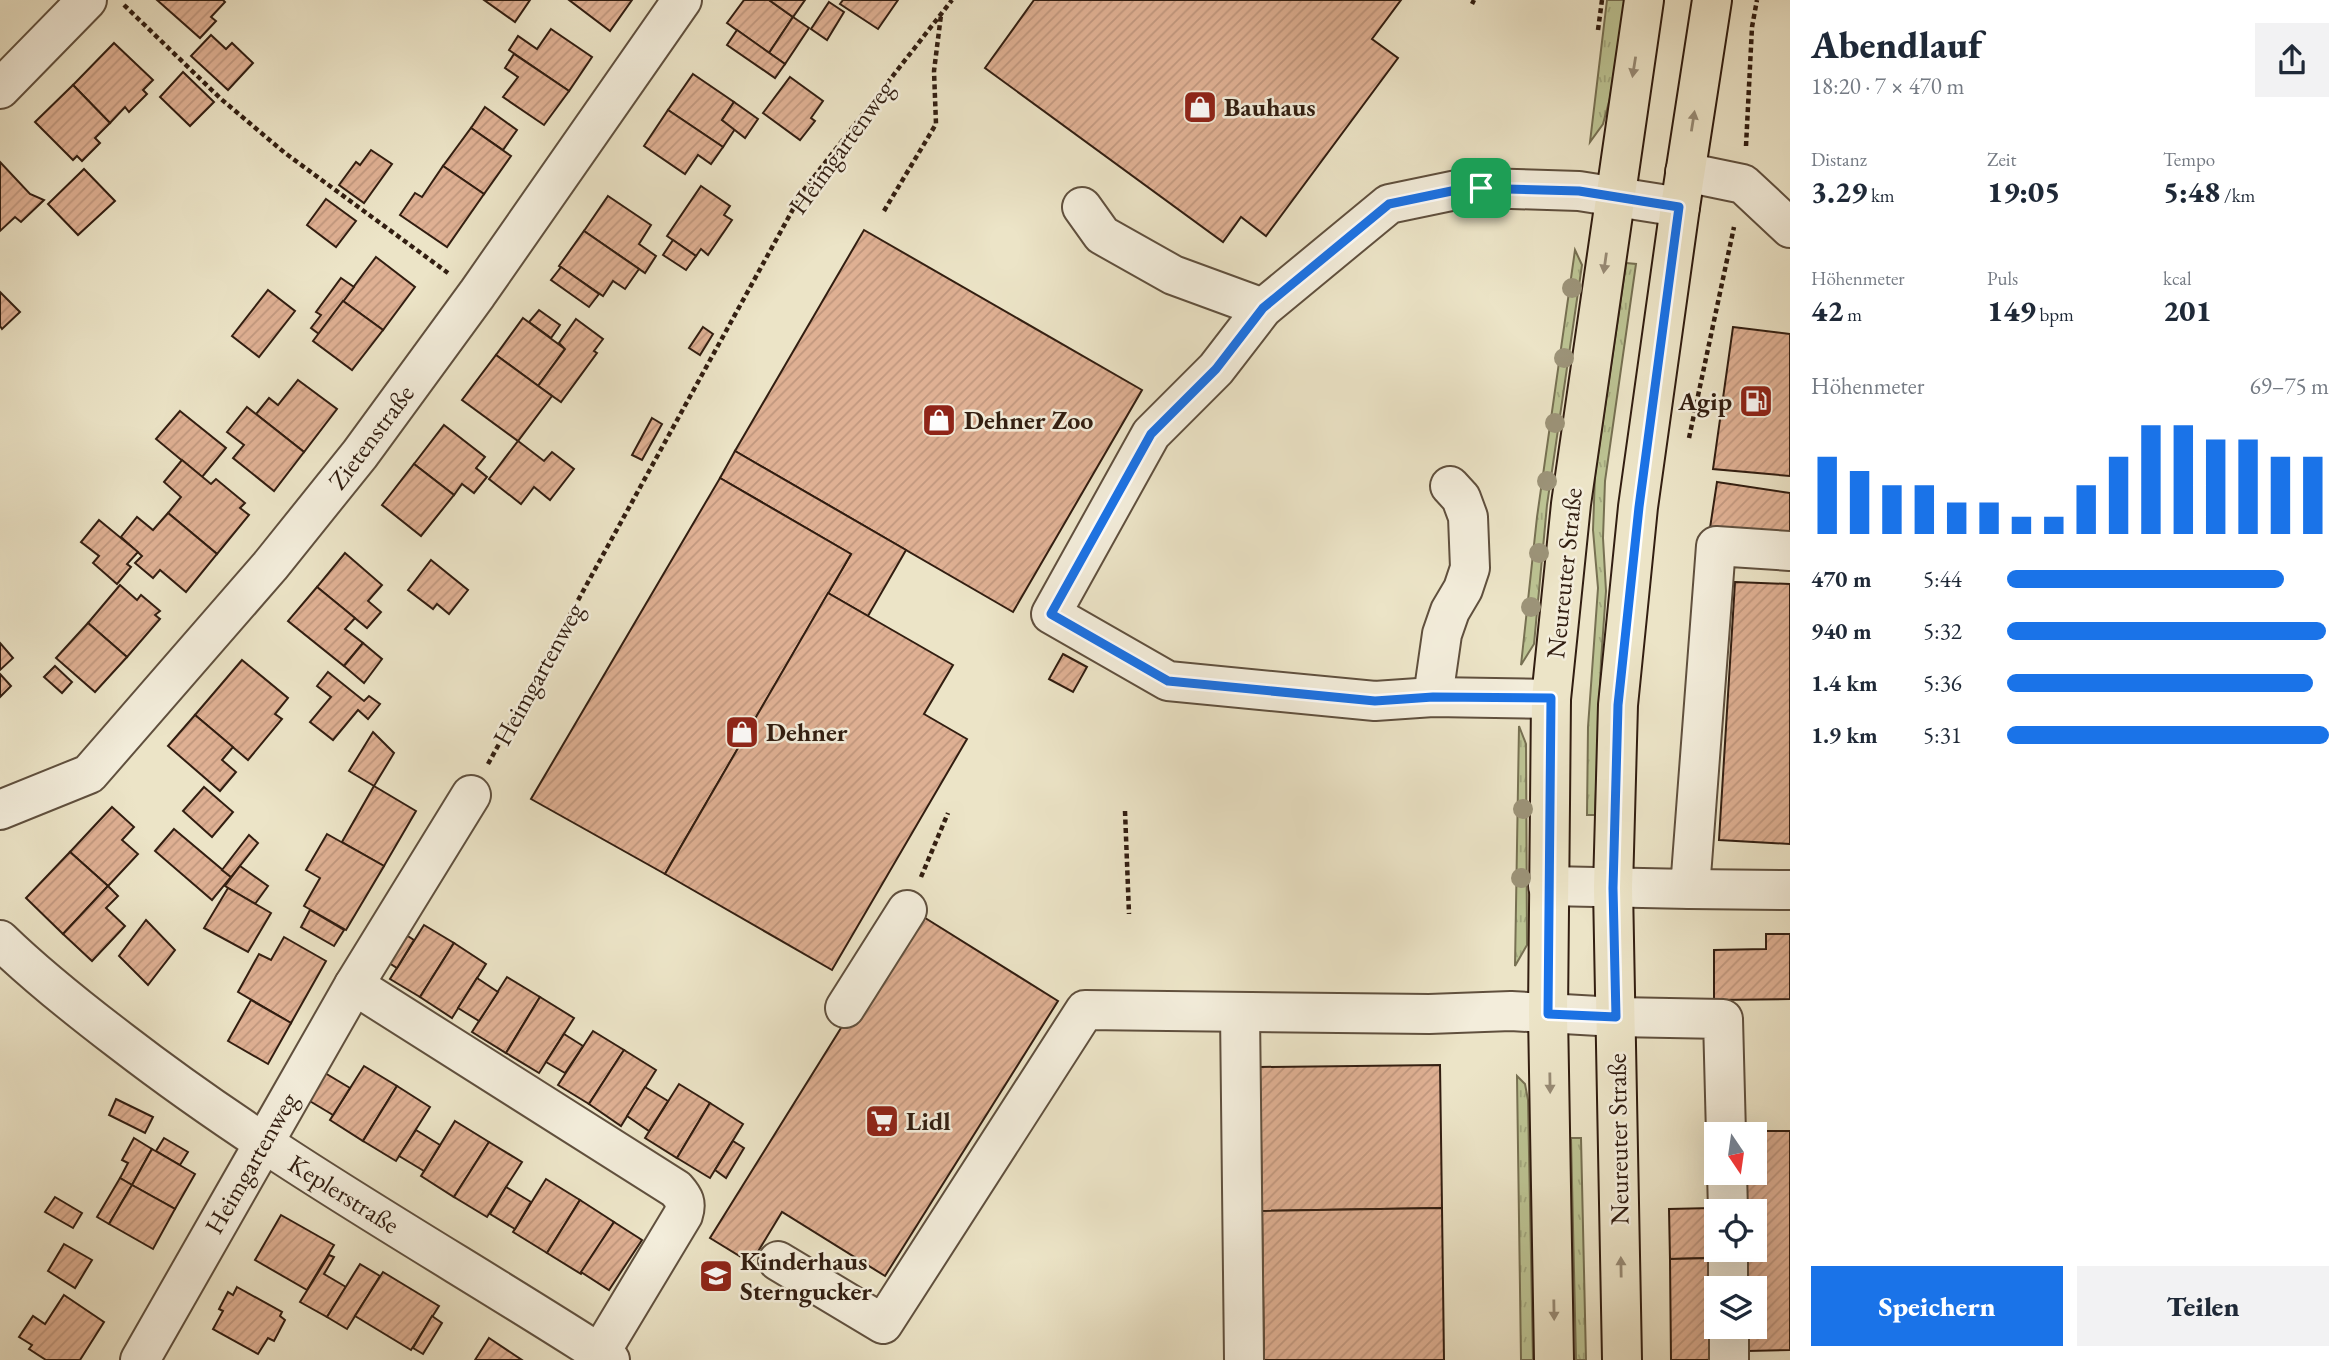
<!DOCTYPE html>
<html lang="de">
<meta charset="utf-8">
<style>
:root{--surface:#fff;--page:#f2f2f3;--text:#1f2937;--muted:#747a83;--accent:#1a73e8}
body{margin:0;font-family:"EB Garamond",serif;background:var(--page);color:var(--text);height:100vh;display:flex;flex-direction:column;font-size:26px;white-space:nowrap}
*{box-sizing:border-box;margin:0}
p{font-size:23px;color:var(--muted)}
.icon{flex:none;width:38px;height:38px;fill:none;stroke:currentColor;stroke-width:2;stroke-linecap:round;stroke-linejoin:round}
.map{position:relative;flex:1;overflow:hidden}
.side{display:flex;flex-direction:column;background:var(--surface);width:560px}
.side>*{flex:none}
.needle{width:46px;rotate:167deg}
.buttons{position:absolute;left:1704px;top:1122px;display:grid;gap:14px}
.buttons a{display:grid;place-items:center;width:63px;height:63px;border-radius:0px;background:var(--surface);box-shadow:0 7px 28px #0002;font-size:35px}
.pin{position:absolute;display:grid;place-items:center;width:60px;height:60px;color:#fff;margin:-30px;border-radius:14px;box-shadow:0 4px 10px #0006}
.round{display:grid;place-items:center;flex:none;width:74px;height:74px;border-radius:0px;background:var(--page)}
.headline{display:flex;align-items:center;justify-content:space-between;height:119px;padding:0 21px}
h1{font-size:38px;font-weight:800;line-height:52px}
.metrics{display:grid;grid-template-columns:repeat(3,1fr);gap:10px;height:119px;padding:7px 21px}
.metrics div{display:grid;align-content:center}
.metrics b{font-size:30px;font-weight:800}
.metrics small{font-size:19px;font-weight:400}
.metrics p{font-size:19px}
.chart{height:196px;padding:14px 21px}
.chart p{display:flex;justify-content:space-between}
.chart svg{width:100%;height:126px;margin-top:7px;stroke:var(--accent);stroke-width:6}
.primary-button{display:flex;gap:14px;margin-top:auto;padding:14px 21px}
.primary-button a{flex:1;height:80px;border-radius:0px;background:var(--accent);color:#fff;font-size:28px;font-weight:800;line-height:80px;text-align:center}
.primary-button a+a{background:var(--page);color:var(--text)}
ul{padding:0 21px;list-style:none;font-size:23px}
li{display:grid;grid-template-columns:112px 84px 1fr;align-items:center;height:52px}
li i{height:18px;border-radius:9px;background:var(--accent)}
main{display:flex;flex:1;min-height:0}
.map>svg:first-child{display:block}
</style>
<main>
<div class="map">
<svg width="1790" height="1360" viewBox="0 0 1790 1360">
<defs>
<pattern id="grass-tufts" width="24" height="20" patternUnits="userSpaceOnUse" patternTransform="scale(1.75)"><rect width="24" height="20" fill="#bcc393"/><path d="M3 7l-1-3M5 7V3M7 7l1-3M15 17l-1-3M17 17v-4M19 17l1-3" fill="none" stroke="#a2a77e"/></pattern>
<pattern id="building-hatch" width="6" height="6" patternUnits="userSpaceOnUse" patternTransform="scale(1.75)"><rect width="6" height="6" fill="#dfb093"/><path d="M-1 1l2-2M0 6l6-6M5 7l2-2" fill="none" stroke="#c0977e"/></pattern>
</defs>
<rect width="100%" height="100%" fill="#ece4c7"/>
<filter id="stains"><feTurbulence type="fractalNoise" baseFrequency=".00286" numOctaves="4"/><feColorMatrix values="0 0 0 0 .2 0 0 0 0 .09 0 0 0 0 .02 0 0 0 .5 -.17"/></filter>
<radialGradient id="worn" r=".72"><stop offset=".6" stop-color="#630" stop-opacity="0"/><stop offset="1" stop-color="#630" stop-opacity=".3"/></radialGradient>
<g fill="url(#grass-tufts)" stroke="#777052" stroke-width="2">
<path d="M1607 0H1625L1610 98 1603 124 1590 142Z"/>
<path d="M1575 250 1582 265 1547 505 1534 644 1521 665 1537 517Z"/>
<path d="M1626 263 1636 264 1605 481 1603 538 1606 591 1601 661 1595 815H1587L1588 727 1598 588 1593 530 1595 475Z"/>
<path d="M1519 726 1526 744 1527 945 1515 966Z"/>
<path d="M1517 1076 1525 1084 1528 1100 1533 1360H1521Z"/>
<path d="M1571 1138H1581L1586 1360H1576Z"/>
</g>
<g fill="url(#building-hatch)" stroke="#321e11" stroke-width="2">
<path d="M157 0H223L225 2 211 17 216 21 200 38Z"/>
<path d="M484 0H530L515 22Z"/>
<path d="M569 0H632L610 31Z"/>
<path d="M744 0H769L793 17 769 53 727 23Z"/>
<path d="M769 0H805L793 17Z"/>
<path d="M843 0H898L878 29 840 4Z"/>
<path d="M1034 0H1401L1372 39 1398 58 1266 236 1241 217 1223 242 985 68Z"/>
<path d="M829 2 844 12 827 40 811 29Z"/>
<path d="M793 17 809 28 785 64 769 53Z"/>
<path d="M551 29 592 57 569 91 509 50 518 36 537 49Z"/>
<path d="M737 30 785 64 775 78 727 45Z"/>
<path d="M211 35 226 49 232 43 253 63 228 90 191 56Z"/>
<path d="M114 43 153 80 143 90 147 94 129 112 125 107 110 123 73 85Z"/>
<path d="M514 54 569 91 544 125 503 97 518 77 505 68Z"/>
<path d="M183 72 214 102 190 126 160 97Z"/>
<path d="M693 74 734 102 722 120 735 129 723 147 668 110Z"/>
<path d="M790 77 823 101 811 118 815 121 800 140 763 113Z"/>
<path d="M73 85 110 123 95 138 100 143 82 161 77 156 73 160 35 122Z"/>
<path d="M734 102 758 119 745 138 722 120Z"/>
<path d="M485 107 517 130 503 150 471 128Z"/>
<path d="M668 110 723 147 711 164 698 155 685 174 644 146Z"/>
<path d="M471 128 511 156 484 194 443 166Z"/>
<path d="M371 150 392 164 364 203 339 185 356 162 360 165Z"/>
<path d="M0 162 30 194 44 200 21 222 15 217 0 231Z"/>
<path d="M443 166 484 194 447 247 400 215 415 193 422 197Z"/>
<path d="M84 169 115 201 78 235 48 204Z"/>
<path d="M701 186 730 206 724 215 732 220 708 255 701 249 696 256 667 236Z"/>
<path d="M608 196 651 225 639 244 656 256 645 273 584 231Z"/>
<path d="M326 199 356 221 336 247 307 225Z"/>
<path d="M864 230 1142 390 1013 612 735 451Z"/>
<path d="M584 231 639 269 625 289 613 281 603 296 559 266Z"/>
<path d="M673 240 696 256 686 270 663 255Z"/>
<path d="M376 257 415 287 383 330 343 301Z"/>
<path d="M561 267 599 294 589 307 551 280Z"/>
<path d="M341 278 354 287 319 334 311 328 321 315 316 312Z"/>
<path d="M268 290 295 311 259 357 232 336Z"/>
<path d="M0 292 20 312 2 329 0 326Z"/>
<path d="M343 301 383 330 352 370 313 341Z"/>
<path d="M539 310 560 325 551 338 529 322Z"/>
<path d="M523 318 565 349 538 386 496 355Z"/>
<path d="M576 319 603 339 594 351 597 353 561 402 538 386 565 349 559 343Z"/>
<path d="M703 327 713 334 700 355 689 348Z"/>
<path d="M1733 327 1790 334V476L1713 469Z"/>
<path d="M496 355 552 396 518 441 462 400Z"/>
<path d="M298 380 337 409 304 452 256 414 269 398 278 405Z"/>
<path d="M247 407 304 452 274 491 233 458 244 445 227 432Z"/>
<path d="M180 411 226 448 202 477 156 439Z"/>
<path d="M652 418 662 424 642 460 632 455Z"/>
<path d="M444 425 485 457 476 468 487 477 474 493 462 484 454 495 414 464Z"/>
<path d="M518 441 544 461 552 452 574 469 550 500 534 487 521 504 489 479Z"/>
<path d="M735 451 906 550 868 616 828 593 851 554 720 478Z"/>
<path d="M182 460 211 484 216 479 245 503 240 508 249 515 217 554 168 513 181 497 164 482Z"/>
<path d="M414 464 454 495 421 536 382 505Z"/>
<path d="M720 478 851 554 665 874 531 799Z"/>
<path d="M1717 482 1790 493V540L1710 528Z"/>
<path d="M168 513 217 554 186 592 160 570 153 578 135 563 142 556 121 537 137 517 153 530Z"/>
<path d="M99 520 138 552 127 564 131 567 117 584 93 563 99 556 81 542Z"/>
<path d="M345 553 382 585 368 601 381 612 367 628 317 587Z"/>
<path d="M431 560 468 590 449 614 437 604 433 609 408 590Z"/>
<path d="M1735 582 1790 584V844L1719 840Z"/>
<path d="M120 585 137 600 141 595 160 611 155 615 160 619 127 657 88 623Z"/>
<path d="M317 587 355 618 345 629 363 643 344 666 288 621Z"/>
<path d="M828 593 953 665 924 714 967 739 832 970 665 874Z"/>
<path d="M88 623 127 657 95 692 56 658Z"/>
<path d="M0 643 13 658 0 670Z"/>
<path d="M363 643 382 659 364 683 344 666Z"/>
<path d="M1063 654 1087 667 1073 692 1049 679Z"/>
<path d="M242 660 288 698 275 714 282 719 248 760 195 715Z"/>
<path d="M55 666 72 682 62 693 44 677Z"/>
<path d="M328 672 364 701 369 696 380 704 368 719 358 710 333 740 310 722 331 697 317 686Z"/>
<path d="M0 674 11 686 0 697Z"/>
<path d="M195 715 233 747 222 760 236 772 220 791 168 746Z"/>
<path d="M373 732 394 753 374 786 349 771Z"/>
<path d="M374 786 416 811 384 866 342 842Z"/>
<path d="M204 787 233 812 212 837 183 811Z"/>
<path d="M112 807 134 827 122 840 138 854 108 886 70 852Z"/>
<path d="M174 829 231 877 212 900 155 851Z"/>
<path d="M327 834 384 866 346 930 304 906 320 878 306 870Z"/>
<path d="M249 835 258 843 231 877 222 870Z"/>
<path d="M70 852 108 886 63 934 26 898Z"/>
<path d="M240 866 268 886 255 904 225 886Z"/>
<path d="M108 886 118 896 106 908 125 926 92 961 63 934Z"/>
<path d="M228 888 271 913 248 952 204 928Z"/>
<path d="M310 910 344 930 334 946 301 927Z"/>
<path d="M914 911 1058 1001 885 1276 782 1212 751 1263 710 1238Z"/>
<path d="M146 920 175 950 148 985 119 956Z"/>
<path d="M424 925 454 943 420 997 390 979Z"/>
<path d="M403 933 414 940 397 968 386 961Z"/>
<path d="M1766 934H1790V999L1714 1000V950L1766 949Z"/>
<path d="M284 937 326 961 291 1023 238 992 259 954 271 960Z"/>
<path d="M454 943 486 964 452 1018 420 997Z"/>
<path d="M507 977 540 997 506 1053 472 1032Z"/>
<path d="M477 978 498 992 479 1021 458 1008Z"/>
<path d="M540 997 574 1018 539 1073 506 1053Z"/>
<path d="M251 1000 291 1023 268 1064 228 1041Z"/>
<path d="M593 1031 624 1050 589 1104 558 1085Z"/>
<path d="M564 1034 583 1046 565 1073 546 1062Z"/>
<path d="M624 1050 656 1070 621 1126 589 1104Z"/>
<path d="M1440 1065 1442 1208 1262 1211 1260 1067Z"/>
<path d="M364 1066 397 1086 363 1141 330 1120Z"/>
<path d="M325 1073 350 1088 333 1115 308 1100Z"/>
<path d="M679 1084 710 1103 677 1158 645 1138Z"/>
<path d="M397 1086 430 1107 396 1161 363 1141Z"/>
<path d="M645 1087 668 1101 649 1131 627 1116Z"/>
<path d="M116 1099 153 1117 145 1133 109 1115Z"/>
<path d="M710 1103 743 1124 710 1178 677 1158Z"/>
<path d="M455 1121 489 1142 454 1197 421 1176Z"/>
<path d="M416 1130 440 1145 424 1171 399 1156Z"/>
<path d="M1744 1131H1790V1350L1747 1351V1326H1755V1288H1747L1746 1250H1755V1211H1746L1745 1172H1755V1134H1745Z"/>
<path d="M134 1138 152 1149 132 1185 120 1178 128 1163 122 1160Z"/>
<path d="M164 1138 188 1152 180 1165 156 1151Z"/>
<path d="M733 1141 744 1148 726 1178 715 1170Z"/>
<path d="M489 1142 522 1162 487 1217 454 1197Z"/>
<path d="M152 1149 195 1174 175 1209 132 1185Z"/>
<path d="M120 1178 132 1185 109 1224 97 1217Z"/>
<path d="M546 1179 580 1200 547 1253 513 1232Z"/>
<path d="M132 1185 175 1209 153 1249 109 1224Z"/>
<path d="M506 1187 531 1202 515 1229 490 1214Z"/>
<path d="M55 1197 82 1213 73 1228 45 1212Z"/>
<path d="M580 1200 614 1222 581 1274 547 1253Z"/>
<path d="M1442 1208 1444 1360H1264L1262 1211Z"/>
<path d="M1712 1208 1713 1258 1670 1259 1669 1209Z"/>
<path d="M281 1215 334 1245 307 1290 255 1260Z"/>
<path d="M614 1222 642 1240 609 1290 581 1272Z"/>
<path d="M64 1244 92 1260 75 1288 48 1271Z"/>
<path d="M329 1255 334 1257 324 1274 346 1287 327 1317 300 1302Z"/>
<path d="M1713 1258 1714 1360H1671L1670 1259Z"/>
<path d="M360 1264 380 1276 347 1329 327 1317Z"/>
<path d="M383 1272 439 1306 411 1350 355 1316Z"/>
<path d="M237 1287 282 1312 280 1316 285 1320 274 1341 268 1338 258 1354 213 1329 223 1311 219 1309 228 1292 233 1295Z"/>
<path d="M64 1295 104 1322 80 1360H46L29 1349 32 1345 19 1337 33 1316 45 1324Z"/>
<path d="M432 1316 442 1323 423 1354 413 1348Z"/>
<path d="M489 1338 522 1360H475Z"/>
</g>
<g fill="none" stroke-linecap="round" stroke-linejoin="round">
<g stroke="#60503e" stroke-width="42">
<g id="minor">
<path d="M0 89 87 0"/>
<path d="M1685 172 1743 184 1790 228"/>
<path d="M1082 207 1102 235 1173 275 1263 308"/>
<path d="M1433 697 1442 634 1450 611 1463 589 1470 568 1468 517 1461 498 1450 486"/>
<path d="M1551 699 1433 697 1375 701 1168 681 1051 614 1151 434 1216 369 1263 308 1389 204 1466 188H1481L1579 191 1680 207"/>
<path d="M0 810 89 774 270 566 360 454 477 294 682 0"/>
<path d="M1548 886 1690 889 1716 546 1790 551"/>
<path d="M1690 889 1790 890"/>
<path d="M0 940C38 977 80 1010 122 1042 276 1161 447 1255 610 1360"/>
<path d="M354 985 676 1189C684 1198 687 1203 683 1215L600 1353"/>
<path d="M845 1008 907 910"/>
<path d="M1240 1013 1244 1360"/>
<path d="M1727 1172 1728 1211"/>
<path d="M1728 1250V1288"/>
<path d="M778 1261 883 1324 1085 1010 1429 1014 1511 1011 1616 1017 1723 1019 1726 1134"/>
<path d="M1729 1326V1360"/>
<path d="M140 1360 354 985 471 795"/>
</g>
</g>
<g stroke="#321e11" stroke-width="42">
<g id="major">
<path d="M1554 1360 1548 1014 1551 699 1571 504 1644 0"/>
<path d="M1622 1360 1613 888 1618 705 1638 507 1680 207 1712 0"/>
</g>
</g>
<g stroke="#321e11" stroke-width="4.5" stroke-dasharray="5 3.5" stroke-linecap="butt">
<path d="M1472 4 1474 0"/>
<path d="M124 5 221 99 285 153 448 273"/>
<path d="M1598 30 1602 0"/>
<path d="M1746 146 1752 27 1757 0"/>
<path d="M884 211 936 124 934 71 941 15"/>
<path d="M1689 438 1734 227"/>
<path d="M488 764 803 191 952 0"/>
<path d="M1125 811 1129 914"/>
<path d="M921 877 948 813"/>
</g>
<use href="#minor" stroke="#f3eddb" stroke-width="38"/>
<use href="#major" stroke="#ece4c7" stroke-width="38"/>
</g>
<g fill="#9c9378">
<circle cx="1572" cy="288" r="10"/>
<circle cx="1564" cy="358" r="10"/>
<circle cx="1555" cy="423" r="10"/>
<circle cx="1547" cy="481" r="10"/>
<circle cx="1539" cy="553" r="10"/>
<circle cx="1531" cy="607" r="10"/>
<circle cx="1523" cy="809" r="10"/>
<circle cx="1521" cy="878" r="10"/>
</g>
<defs><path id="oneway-solid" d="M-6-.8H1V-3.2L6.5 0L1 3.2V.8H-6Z" transform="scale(1.75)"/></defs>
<g fill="#988b75">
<use href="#oneway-solid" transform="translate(1634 67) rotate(99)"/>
<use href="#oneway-solid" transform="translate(1693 121) rotate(-81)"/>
<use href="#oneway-solid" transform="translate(1605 263) rotate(98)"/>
<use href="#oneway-solid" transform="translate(1550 1083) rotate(89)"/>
<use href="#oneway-solid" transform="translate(1621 1267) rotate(-91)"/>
<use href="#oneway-solid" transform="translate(1554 1310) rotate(89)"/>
</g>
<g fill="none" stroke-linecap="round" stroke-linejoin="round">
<g stroke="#fff" stroke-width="14">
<path id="route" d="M1466 188 1579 191 1679 207 1639 507 1618 705 1613 888 1616 1017 1548 1014 1551 698 1433 697 1375 701 1168 681 1051 614 1151 434 1216 369 1263 308 1389 204Z"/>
</g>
<use href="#route" stroke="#1a73e8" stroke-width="9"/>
</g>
<defs>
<g id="shop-square" transform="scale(1.75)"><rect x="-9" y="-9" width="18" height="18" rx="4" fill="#8f2418" stroke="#f3eddb"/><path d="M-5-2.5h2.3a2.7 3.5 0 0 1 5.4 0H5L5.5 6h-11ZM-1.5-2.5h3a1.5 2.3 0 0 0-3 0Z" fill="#fff"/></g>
<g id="fuel-square" transform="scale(1.75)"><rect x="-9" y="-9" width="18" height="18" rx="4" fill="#8f2418" stroke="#f3eddb"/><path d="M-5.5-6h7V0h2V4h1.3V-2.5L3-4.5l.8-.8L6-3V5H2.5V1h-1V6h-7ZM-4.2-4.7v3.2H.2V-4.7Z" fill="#fff"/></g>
<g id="supermarket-square" transform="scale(1.75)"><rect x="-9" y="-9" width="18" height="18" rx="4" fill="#8f2418" stroke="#f3eddb"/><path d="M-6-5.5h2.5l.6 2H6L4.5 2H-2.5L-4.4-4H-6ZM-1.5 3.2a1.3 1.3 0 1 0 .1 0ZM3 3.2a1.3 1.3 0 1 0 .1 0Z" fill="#fff"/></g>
<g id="school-square" transform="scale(1.75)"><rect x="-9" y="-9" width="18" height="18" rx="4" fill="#8f2418" stroke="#f3eddb"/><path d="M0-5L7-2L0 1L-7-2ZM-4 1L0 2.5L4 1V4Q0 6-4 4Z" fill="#fff"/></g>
</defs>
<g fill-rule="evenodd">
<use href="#shop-square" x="1200" y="107"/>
<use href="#fuel-square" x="1756" y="401"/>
<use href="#shop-square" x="939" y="420"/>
<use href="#shop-square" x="742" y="732"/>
<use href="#supermarket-square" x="882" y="1121"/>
<use href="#school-square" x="716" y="1276"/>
</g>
<g text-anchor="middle" stroke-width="5" stroke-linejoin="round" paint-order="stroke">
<g font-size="26" font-weight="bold" fill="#321e11" stroke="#f3eddb" text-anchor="start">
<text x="1224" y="116">Bauhaus</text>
<text x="1732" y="410" text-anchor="end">Agip</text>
<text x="964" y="429">Dehner Zoo</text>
<text x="766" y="741">Dehner</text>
<text x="906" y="1130">Lidl</text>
<text x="740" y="1270">Kinderhaus<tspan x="740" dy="30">Sterngucker</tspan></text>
</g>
<g font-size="26" fill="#321e11" stroke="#f3eddb">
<text transform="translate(841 147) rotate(-54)" y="9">Heimgartenweg</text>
<text transform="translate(371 437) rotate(-53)" y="9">Zietenstraße</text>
<text transform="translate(1564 573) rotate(-84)" y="9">Neureuter Straße</text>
<text transform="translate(538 674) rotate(-61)" y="9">Heimgartenweg</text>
<text transform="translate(1618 1139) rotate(-91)" y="9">Neureuter Straße</text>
<text transform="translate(251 1163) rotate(-60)" y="9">Heimgartenweg</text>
<text transform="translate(344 1194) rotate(32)" y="9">Keplerstraße</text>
</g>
</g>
<rect width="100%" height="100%" filter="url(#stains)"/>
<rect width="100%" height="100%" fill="url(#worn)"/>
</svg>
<div class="buttons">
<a><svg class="needle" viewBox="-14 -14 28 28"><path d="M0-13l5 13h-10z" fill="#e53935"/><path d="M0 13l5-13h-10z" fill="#747a83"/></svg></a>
<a><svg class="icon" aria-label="locate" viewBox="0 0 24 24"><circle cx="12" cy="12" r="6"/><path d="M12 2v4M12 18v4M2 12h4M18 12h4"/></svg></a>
<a><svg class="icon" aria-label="layers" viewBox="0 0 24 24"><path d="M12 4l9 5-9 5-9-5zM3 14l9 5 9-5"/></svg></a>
</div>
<div class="pin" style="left:1481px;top:188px;background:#1e9e55"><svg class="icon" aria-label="arrive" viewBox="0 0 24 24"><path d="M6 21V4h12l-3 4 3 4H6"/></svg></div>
</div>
<section class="side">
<div class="headline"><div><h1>Abendlauf</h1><p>18:20 · 7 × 470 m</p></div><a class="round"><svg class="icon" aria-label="share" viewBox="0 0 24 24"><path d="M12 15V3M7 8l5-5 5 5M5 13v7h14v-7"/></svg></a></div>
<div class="metrics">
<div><p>Distanz</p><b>3.29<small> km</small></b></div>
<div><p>Zeit</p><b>19:05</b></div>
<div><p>Tempo</p><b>5:48<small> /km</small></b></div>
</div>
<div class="metrics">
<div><p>Höhenmeter</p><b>42<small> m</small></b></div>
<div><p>Puls</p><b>149<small> bpm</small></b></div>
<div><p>kcal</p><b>201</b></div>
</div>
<div class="chart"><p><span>Höhenmeter</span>69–75 m</p>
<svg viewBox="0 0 160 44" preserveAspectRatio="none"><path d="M5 44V17M15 44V22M25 44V27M35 44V27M45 44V33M55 44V33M65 44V38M75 44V38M85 44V27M95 44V17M105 44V6M115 44V6M125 44V11M135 44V11M145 44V17M155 44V17"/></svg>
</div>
<ul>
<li><b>470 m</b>5:44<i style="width:86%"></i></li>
<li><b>940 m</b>5:32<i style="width:99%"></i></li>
<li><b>1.4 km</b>5:36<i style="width:95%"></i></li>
<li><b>1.9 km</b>5:31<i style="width:100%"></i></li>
</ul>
<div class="primary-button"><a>Speichern</a><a>Teilen</a></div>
</section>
</main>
